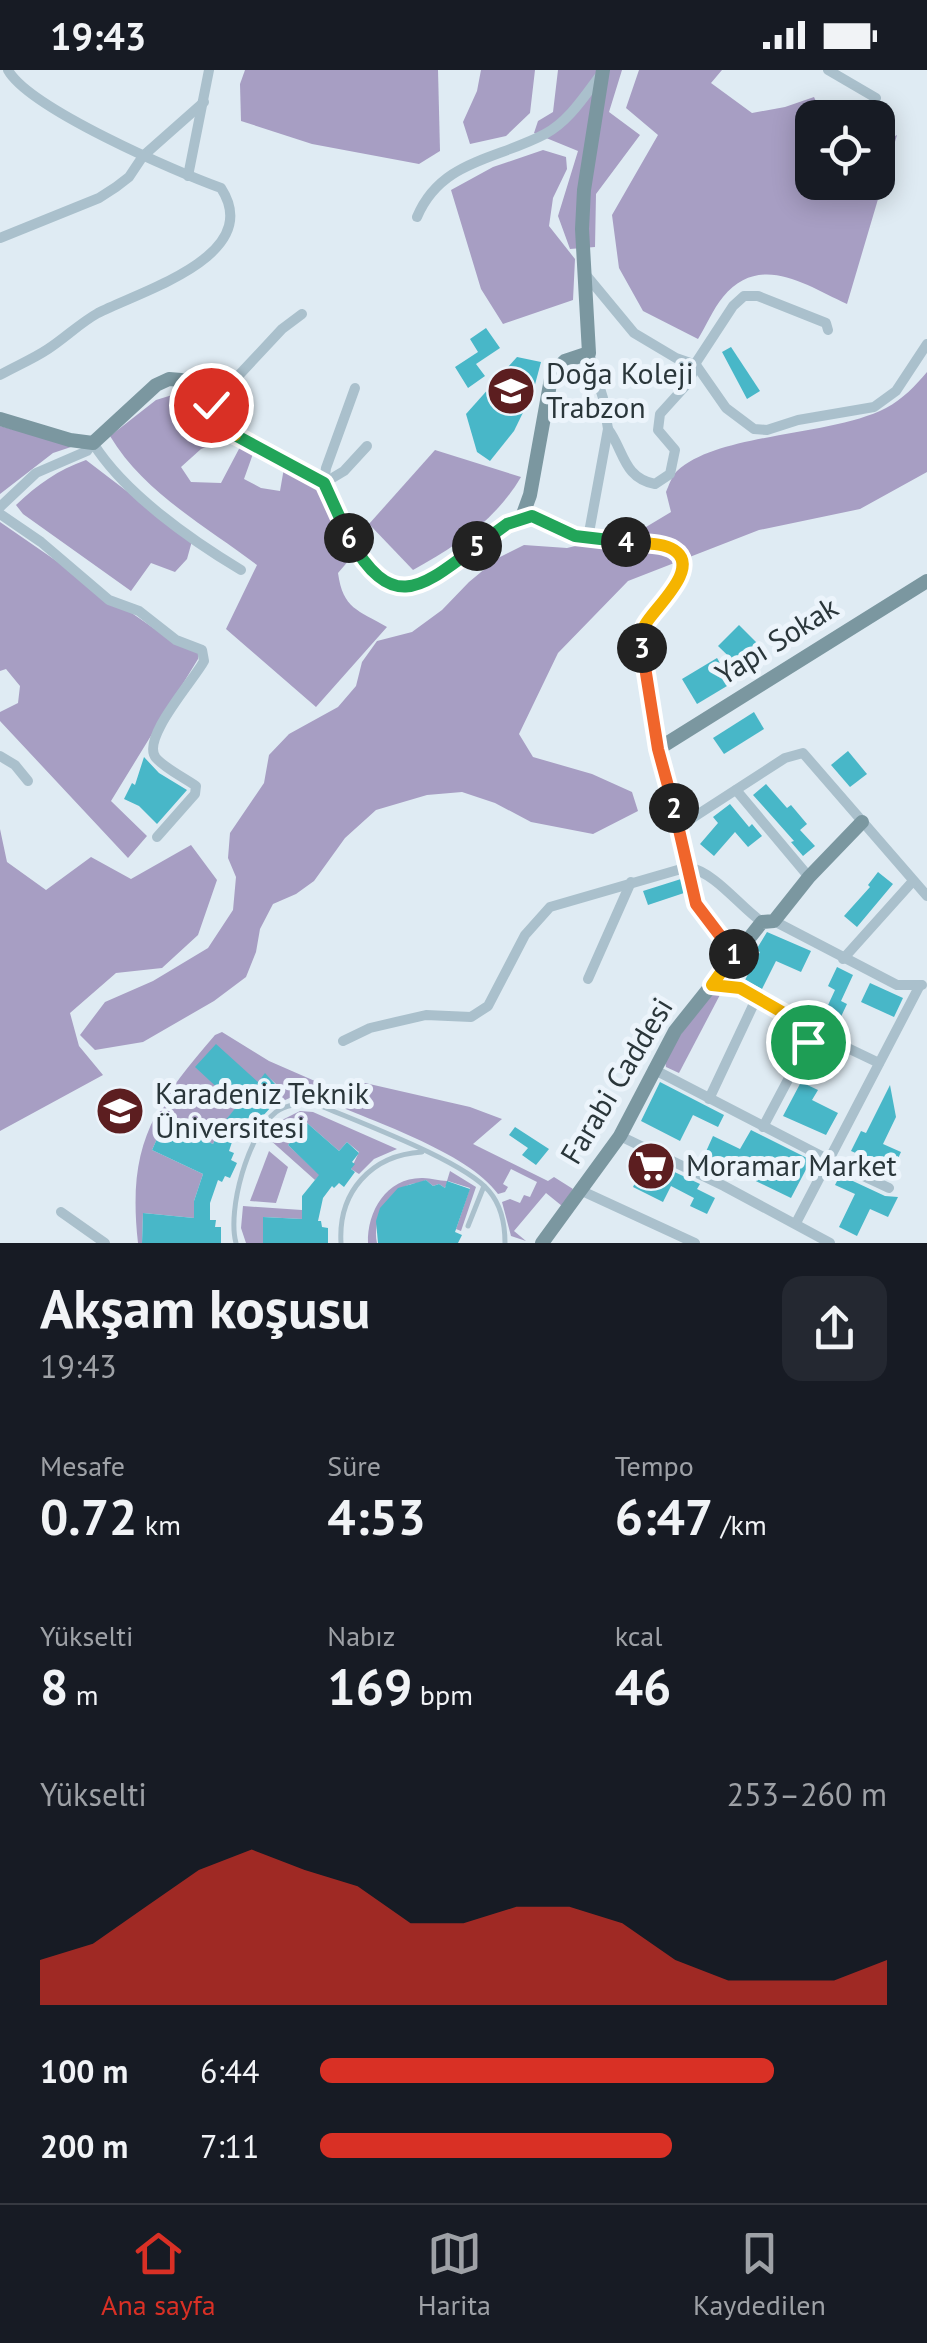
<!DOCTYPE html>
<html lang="tr">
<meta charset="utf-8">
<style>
:root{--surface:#171b24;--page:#242831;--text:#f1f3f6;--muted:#9ea1a6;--line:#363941;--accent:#d93025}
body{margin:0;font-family:"PT Sans",sans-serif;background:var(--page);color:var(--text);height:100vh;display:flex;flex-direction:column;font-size:38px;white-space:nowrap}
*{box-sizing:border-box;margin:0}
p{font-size:32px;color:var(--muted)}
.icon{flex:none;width:55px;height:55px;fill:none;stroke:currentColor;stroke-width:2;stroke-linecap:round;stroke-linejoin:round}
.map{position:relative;height:1173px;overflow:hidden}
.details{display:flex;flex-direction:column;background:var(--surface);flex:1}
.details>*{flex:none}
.tools{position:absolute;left:795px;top:30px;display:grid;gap:20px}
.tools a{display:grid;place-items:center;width:100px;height:100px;border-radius:20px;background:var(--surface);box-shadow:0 5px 25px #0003;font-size:50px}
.pin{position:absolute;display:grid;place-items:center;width:85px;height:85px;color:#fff;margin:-42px;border:5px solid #fff;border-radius:50%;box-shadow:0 2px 10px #0007}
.km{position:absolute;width:50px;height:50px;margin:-25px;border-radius:50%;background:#222;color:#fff;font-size:28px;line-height:50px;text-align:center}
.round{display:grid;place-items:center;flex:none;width:105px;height:105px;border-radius:20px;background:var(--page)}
.summary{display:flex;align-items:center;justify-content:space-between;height:170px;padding:0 40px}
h1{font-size:55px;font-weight:700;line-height:75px}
.figures{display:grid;grid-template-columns:repeat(3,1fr);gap:15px;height:170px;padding:10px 40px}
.figures div{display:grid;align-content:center}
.figures b{font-size:50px;font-weight:700}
.figures small{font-size:28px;font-weight:400}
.figures p{font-size:28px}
.chart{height:280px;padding:20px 40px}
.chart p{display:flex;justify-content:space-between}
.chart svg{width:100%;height:180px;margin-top:10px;fill:var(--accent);opacity:.7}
ul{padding:0 40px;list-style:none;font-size:32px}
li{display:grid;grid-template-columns:160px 120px 1fr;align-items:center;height:75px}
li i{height:25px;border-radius:12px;background:var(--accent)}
.status{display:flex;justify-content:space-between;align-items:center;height:70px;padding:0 50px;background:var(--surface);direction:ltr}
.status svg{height:28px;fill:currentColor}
.tabs{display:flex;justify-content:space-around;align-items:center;height:140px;border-top:2px solid var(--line);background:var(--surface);font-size:28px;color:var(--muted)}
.tabs a{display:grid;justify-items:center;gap:5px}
.tabs .active{color:var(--accent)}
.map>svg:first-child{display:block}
</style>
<div class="status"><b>19:43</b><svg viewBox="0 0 49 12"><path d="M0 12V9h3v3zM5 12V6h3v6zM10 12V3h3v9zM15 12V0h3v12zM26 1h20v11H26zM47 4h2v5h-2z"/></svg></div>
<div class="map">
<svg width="927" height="1173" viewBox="0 0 927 1173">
<rect width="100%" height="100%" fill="#dfebf3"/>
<g fill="#a79ec3">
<path d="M245 0H438L440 81 419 94 312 74 241 51 240 14Z"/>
<path d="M481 0H535L530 43 506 66 470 74 463 52 477 21Z"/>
<path d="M558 0H622L609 42 640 65 596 124 595 177 570 179 558 146 578 81 534 63 538 51 553 42Z"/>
<path d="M639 0H722L711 13 752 43 785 37 814 27 823 47 812 48V112H878V75L897 65 847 234C806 215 760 182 723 227 713 239 706 256 698 269L643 241 619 198 612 145 658 65 626 38Z"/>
<path d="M543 80 566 87 567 99 553 128 549 156 575 189 573 230 503 254 481 219 451 120 493 97Z"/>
<path d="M927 302V402L860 439 759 460 628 511 558 583 519 664 533 687 592 704 632 722 638 741 593 764 531 752 495 733 462 722 427 725 376 740 345 768 314 811 296 824 273 834 260 859 256 882 246 907 214 931 143 972 95 980 80 965 105 932 153 911 208 878 233 840 236 807 228 788 230 763 264 713 269 685 289 664 338 637 356 616 362 592 377 571 412 562 442 540 469 512 498 488 524 475 567 478 641 460 671 442 666 422C669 415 672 406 677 401 720 362 830 367 886 338 903 329 915 316 927 302Z"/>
<path d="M182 322 213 343 226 369 201 379 181 397 191 412 221 413 240 377 254 381 244 409 261 418 280 421 284 398 315 412 356 482 338 503C343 539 358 540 387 557L316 637 226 559 257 495C206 456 144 423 110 366L156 330Z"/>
<path d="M0 356 74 376 53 383 0 424Z"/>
<path d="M435 380 521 407C495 451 456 476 413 500L369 454Z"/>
<path d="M86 390 192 471 187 489 175 502 151 493 131 521 23 444 16 435C38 414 58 400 86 390Z"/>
<path d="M0 452 162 564 199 579 198 589 111 731 147 766 128 788 0 651V642L18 633 20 616 6 599 0 601Z"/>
<path d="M0 759 7 792 46 820 91 787 131 809 191 775 217 810 198 865 162 898 116 903 70 943 79 976 103 1005 0 1061Z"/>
<path d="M714 919 722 921 679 1003 666 997 664 987Z"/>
<path d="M222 962 269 991 324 1015 335 1017 365 1013 470 1037 502 1049 473 1074 548 1111 554 1107 573 1119 562 1136 546 1123 514 1161 526 1171 511 1166 502 1132 510 1129 520 1133 524 1125 530 1127 537 1112 511 1099 503 1114 508 1117 505 1122 498 1124C469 1082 366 1049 317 1027L294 1026 272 1036 267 1032 276 1014 265 1004 221 1056 213 1074 165 1051 152 1080 203 1104 194 1131V1148L143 1143 142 1173H138C127 1075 153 1037 215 965Z"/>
<path d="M300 1041 313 1042 397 1079 374 1089 359 1104 351 1099 359 1082 347 1072 339 1081 307 1053 288 1075 320 1105 315 1110 269 1069 280 1051Z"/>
<path d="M269 1081 288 1097 276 1133 250 1131Z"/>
<path d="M450 1101 476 1117 461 1161 456 1159 470 1118 448 1111 445 1118 439 1114 433 1116 426 1110C421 1113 416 1113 411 1114 387 1122 372 1150 377 1173H368C367 1141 387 1107 423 1108 431 1108 439 1111 447 1111Z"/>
<path d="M243 1136 302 1140V1149L263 1147V1173H246L241 1158Z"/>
</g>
<g fill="#48b7c8">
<path d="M486 258 500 278 476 294 485 306 468 318 455 297 478 282 470 269Z"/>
<path d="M731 277 760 321 747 329 722 282Z"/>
<path d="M517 287 541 292 533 322 514 361 490 391 477 382 466 344Z"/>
<path d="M739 555 768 584 748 605 718 576Z"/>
<path d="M717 588 732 613 697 634 682 609Z"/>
<path d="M754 642 764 659 724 684 713 668Z"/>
<path d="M848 681 867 704 850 717 831 695Z"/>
<path d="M144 687 159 703 187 720 157 754 139 736 124 729 132 713 135 715Z"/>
<path d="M766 714 787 738 791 735 807 754 800 760 815 776 803 786 791 772 794 771 753 725Z"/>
<path d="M730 734 749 757 752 754 762 766 748 777 735 762 714 786 700 774 718 753 713 747Z"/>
<path d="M878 802 893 814 857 857 844 846 870 817 868 815Z"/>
<path d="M681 809 684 823 648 835 643 821Z"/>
<path d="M767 862 811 881 801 902 776 891 762 919 745 910 760 882 756 880Z"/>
<path d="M837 897 853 905 841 931 847 934 838 953 823 946 835 920 828 916Z"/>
<path d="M870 913 903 928 894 947 861 932Z"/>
<path d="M216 974 258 1012 265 1003 276 1015 267 1032 272 1036 261 1048 256 1044 250 1047 234 1066 229 1081 234 1083 231 1090 237 1093 230 1108 225 1106 222 1112 218 1110 210 1133V1150H216L215 1157H221V1173H142L143 1143 194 1148V1131L203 1104 152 1080 165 1051 213 1074 221 1056 237 1036 195 997Z"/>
<path d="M660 1012 724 1045 718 1057 693 1045 680 1071 641 1051Z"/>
<path d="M801 1012 818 1020 812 1030 838 1043 826 1065 783 1046Z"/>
<path d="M890 1015 896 1047 883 1074 901 1082 893 1099 851 1081 861 1061 866 1063Z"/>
<path d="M307 1053 339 1081 347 1072 359 1083 352 1092 355 1094 351 1099 355 1102 344 1117 339 1113 334 1118 332 1116 323 1128 318 1151H321L322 1157 328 1158V1173H263V1147L302 1149V1126L319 1105 288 1075Z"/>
<path d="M515 1057 549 1079 536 1095 522 1085 528 1078 509 1065Z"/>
<path d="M751 1060 811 1090 791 1128 704 1086 713 1066 740 1079Z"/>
<path d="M647 1089 700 1114 697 1119 715 1128 707 1144 690 1136 694 1128 671 1116 663 1132 633 1117Z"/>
<path d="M840 1105 885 1126 898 1127 888 1147 870 1139 857 1166 839 1157 855 1124 835 1115Z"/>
<path d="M426 1110 433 1116 439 1114 445 1118 447 1111 470 1119 455 1162 462 1165 458 1173H378L376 1151 380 1138 398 1118Z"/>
</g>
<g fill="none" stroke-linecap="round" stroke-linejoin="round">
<g stroke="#aac0cc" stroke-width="5">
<path d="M468 1156 484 1116"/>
<path d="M236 1173C227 1140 248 1064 276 1042 287 1034 301 1033 314 1033 355 1051 463 1090 489 1121 501 1135 505 1155 505 1173"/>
<path d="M341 1173C338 1122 371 1085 422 1082"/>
</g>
<g stroke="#aac0cc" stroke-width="10">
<path d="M828 0 876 28"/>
<path d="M188 106 209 0"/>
<path d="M417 147C441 90 496 90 545 64 568 52 584 27 599 7"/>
<path d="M0 168 99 128 116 117 129 107 143 86 204 32"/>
<path d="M586 205 634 263 676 288 696 295 726 338 754 359 767 360 798 350 874 337 896 321 927 274"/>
<path d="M0 305C16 296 33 289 48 279 65 268 80 253 98 243 140 221 265 186 221 118 176 102 29 38 8 0"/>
<path d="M211 335 282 259 302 244"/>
<path d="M608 359C624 380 623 408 655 414L670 404 675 380 658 360 660 344 689 312 697 291 733 236 744 226H758L826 253 828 260"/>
<path d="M324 413C332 423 333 432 337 443 352 483 376 520 423 515L507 453 532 446 575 466 662 476 676 481 681 487 682 506 645 555 642 567 658 679 688 797C716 803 739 836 762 852"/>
<path d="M324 413 326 398 355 318"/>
<path d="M324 413 344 401 367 376"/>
<path d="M0 437 36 403 87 381 93 373C124 423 191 470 241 500"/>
<path d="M0 444 41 472 109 530 139 541 176 570 202 580 204 591C194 610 140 669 156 688 166 699 183 707 196 716L195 724 157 767"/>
<path d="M588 468 608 359 603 328 589 283"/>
<path d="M0 686 15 695 28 711"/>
<path d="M736 720 809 807"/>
<path d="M680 756 785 688 803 683 927 826"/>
<path d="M774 851 897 915H922"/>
<path d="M843 889 913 811"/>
<path d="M588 909 631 812"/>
<path d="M712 915 740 919 810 960 808 972 763 1057"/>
<path d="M810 960 879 993"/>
<path d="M343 971 370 958 426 945 471 947 488 936 525 865 550 837 688 797C690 835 712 858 736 886"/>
<path d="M653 999 829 1090 889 1118"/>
<path d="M709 1029 757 927"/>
<path d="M620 1066 724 1116 830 1173"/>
<path d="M582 1121 695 1173"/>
<path d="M61 1142 105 1173"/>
<path d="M796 1153 920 915"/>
</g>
<g stroke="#7b97a0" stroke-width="14">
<path d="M0 349 70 370 93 373 156 315 169 309 181 310 206 325 224 356 238 367 324 413"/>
<path d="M522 447 530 425 552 303 565 291 589 283 582 159 584 120 603 0"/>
<path d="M658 679 927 511"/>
<path d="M542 1173 620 1066 675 961 762 852 774 851 809 807 862 752"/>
</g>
</g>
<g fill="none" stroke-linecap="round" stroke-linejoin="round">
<g stroke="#fff" stroke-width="20">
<path id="split-1" d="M734 884 712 915 740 918 803 954 810 960 808 972"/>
</g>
<g stroke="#fff" stroke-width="20">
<path id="split-2" d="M674 738 696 834 734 884"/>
</g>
<g stroke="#fff" stroke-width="20">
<path id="split-3" d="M642 578 658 679 674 738"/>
</g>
<g stroke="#fff" stroke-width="20">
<path id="split-4" d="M626 472C641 474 662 472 674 480 702 498 654 538 645 555 642 562 642 570 642 578"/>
</g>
<g stroke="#fff" stroke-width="20">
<path id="split-5" d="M477 476 507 454 532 446 575 466 626 472"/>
</g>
<g stroke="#fff" stroke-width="20">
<path id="split-6" d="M349 468C393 545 422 517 477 476"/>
</g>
<g stroke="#fff" stroke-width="20">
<path id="split-7" d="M235 365 324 413 349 468"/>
</g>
<g stroke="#fff" stroke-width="20">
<path id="split-8" d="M211 335 224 356 235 365"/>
</g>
<use href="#split-1" stroke="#f5b400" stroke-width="12"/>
<use href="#split-2" stroke="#f0652b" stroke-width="12"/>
<use href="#split-3" stroke="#f0652b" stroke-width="12"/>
<use href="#split-4" stroke="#f5b400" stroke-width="12"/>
<use href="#split-5" stroke="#22a559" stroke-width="12"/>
<use href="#split-6" stroke="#22a559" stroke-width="12"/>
<use href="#split-7" stroke="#22a559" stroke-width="12"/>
<use href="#split-8" stroke="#f5b400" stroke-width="12"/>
</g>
<defs>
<g id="school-disc" transform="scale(2.5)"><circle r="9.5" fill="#5c1e20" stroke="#ecf4fb"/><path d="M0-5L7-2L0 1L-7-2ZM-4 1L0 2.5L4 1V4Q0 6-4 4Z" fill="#fff"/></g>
<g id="university-disc" transform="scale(2.5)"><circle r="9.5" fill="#5c1e20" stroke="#ecf4fb"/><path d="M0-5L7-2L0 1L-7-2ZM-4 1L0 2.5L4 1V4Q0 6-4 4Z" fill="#fff"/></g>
<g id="supermarket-disc" transform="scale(2.5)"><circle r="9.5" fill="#5c1e20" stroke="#ecf4fb"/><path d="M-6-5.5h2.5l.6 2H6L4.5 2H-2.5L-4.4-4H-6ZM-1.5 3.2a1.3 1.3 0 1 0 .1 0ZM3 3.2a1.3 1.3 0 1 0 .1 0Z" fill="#fff"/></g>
</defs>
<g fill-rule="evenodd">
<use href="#school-disc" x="511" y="321"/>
<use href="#university-disc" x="120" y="1041"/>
<use href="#supermarket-disc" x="651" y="1096"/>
</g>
<g text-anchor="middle" stroke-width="10" stroke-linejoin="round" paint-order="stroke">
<g font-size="30" fill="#2a363a" stroke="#ecf4fb" text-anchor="start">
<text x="546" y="314">Doğa Koleji<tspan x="546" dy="34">Trabzon</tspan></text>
<text x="155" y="1034">Karadeniz Teknik<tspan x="155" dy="34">Üniversitesi</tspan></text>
<text x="686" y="1106">Moramar Market</text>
</g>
<g font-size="30" fill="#2a363a" stroke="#ecf4fb">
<text transform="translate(777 571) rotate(-32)" y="10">Yapı Sokak</text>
<text transform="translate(617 1011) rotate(-59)" y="10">Farabi Caddesi</text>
</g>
</g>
</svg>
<div class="tools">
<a><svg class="icon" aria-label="locate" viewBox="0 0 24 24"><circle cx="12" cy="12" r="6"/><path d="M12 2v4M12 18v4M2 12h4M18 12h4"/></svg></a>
</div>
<div class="pin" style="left:808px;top:972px;background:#1e9e55"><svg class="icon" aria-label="arrive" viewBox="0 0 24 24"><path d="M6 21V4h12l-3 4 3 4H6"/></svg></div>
<div class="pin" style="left:211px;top:335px;background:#d93025"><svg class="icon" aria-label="check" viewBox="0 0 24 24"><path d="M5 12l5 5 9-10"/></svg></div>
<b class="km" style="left:734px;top:884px">1</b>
<b class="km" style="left:674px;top:738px">2</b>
<b class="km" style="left:642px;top:578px">3</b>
<b class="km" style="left:626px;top:472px">4</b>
<b class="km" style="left:477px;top:476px">5</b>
<b class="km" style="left:349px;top:468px">6</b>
</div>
<section class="details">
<div class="summary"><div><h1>Akşam koşusu</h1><p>19:43</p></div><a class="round"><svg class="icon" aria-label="share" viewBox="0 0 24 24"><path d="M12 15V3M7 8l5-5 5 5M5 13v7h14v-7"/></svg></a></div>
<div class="figures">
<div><p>Mesafe</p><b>0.72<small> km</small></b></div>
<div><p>Süre</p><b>4:53</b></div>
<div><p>Tempo</p><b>6:47<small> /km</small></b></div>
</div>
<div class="figures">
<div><p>Yükselti</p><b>8<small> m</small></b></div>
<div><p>Nabız</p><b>169<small> bpm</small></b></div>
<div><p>kcal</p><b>46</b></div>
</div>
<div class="chart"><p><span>Yükselti</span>253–260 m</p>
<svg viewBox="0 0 160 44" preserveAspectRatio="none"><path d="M0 44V33L10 29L20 20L30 11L40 6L50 11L60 15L70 24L80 24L90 20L100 20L110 24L120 33L130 38L140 38L150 38L160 33V44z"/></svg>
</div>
<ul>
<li><b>100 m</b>6:44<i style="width:80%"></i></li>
<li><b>200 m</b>7:11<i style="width:62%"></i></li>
</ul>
</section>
<nav class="tabs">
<a class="active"><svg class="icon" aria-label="home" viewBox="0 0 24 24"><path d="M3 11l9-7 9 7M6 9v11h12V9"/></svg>Ana sayfa</a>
<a><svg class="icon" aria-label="map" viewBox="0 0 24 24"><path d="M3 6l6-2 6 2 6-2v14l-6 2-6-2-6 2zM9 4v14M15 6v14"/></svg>Harita</a>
<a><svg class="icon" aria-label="saved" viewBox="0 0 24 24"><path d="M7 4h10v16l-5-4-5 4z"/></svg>Kaydedilen</a>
</nav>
